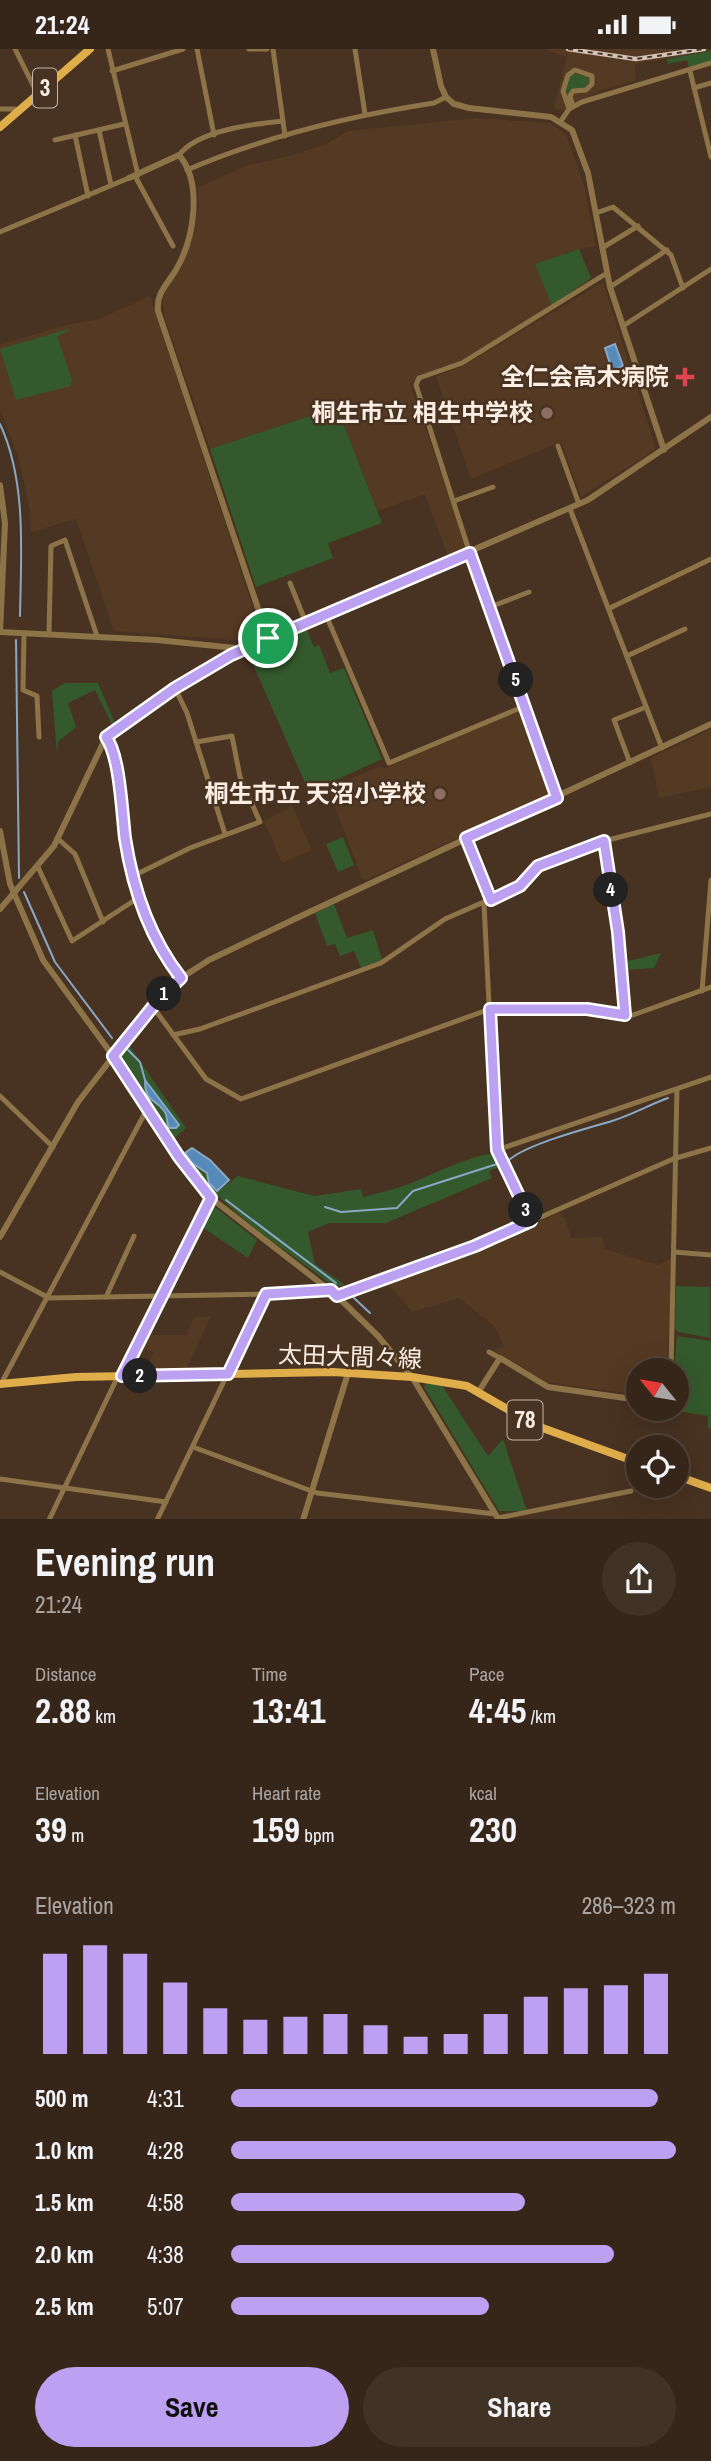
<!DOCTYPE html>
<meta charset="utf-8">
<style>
:root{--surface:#362619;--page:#413226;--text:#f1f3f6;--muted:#aaa5a2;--line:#504338;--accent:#bca0f2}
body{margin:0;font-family:"Archivo Narrow","Noto Sans JP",sans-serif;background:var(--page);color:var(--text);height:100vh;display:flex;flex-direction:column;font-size:26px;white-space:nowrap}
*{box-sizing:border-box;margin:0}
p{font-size:23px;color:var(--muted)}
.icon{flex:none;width:38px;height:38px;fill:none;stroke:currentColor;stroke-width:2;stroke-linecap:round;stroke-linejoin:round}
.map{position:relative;height:1470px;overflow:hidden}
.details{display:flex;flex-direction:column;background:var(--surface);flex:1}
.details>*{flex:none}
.needle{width:46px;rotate:300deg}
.fabs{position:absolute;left:626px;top:1309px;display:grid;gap:14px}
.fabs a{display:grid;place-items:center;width:63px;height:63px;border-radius:50%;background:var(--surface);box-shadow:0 7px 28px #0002,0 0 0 2px var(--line);font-size:35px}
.pin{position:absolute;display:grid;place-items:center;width:60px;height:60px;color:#fff;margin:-30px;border:4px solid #fff;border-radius:50%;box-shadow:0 2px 7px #0007}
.km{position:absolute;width:35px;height:35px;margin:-18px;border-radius:50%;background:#222;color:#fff;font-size:19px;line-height:35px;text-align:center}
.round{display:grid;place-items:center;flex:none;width:74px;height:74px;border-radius:37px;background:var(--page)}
.summary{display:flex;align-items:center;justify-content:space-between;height:119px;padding:0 35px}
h1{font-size:38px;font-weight:700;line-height:52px}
.figures{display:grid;grid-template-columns:repeat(3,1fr);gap:10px;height:119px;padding:7px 35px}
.figures div{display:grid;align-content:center}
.figures b{font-size:35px;font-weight:700}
.figures small{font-size:19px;font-weight:400}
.figures p{font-size:19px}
.chart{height:196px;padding:14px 35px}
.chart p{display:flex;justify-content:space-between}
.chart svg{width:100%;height:126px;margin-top:7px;stroke:var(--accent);stroke-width:6}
.cta{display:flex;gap:14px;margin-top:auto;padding:14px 35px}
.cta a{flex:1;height:80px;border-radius:42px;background:var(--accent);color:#111;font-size:28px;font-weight:700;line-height:80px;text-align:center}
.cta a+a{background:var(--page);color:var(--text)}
ul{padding:0 35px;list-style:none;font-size:23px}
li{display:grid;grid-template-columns:112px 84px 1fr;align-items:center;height:52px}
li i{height:18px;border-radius:9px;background:var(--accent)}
.status{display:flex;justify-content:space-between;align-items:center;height:49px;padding:0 35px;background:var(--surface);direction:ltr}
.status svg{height:19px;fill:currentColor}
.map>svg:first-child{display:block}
</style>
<div class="status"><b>21:24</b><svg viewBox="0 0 49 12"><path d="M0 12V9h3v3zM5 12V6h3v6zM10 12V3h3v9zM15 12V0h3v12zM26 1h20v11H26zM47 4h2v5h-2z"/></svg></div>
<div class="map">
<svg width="711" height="1471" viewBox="0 0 711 1471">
<rect width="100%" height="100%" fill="#483221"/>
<g fill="#543923">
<path d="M543 0H711V2L635 15 636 31 599 42 562 62 554 59 567 8Z"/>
<path d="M476 69 550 74 566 85 584 136 596 197 565 203 552 257 458 313 410 334 467 499 448 507 425 445 378 462 337 358 210 400 165 270 163 251 165 241 181 220 190 193 199 157 197 139 248 116 289 107 326 95 348 82Z"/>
<path d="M603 233 656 400 581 448 561 393 471 430 436 327 463 317Z"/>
<path d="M150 247 261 583 249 592 114 582 76 470 31 483 30 463 18 407 0 360V296L61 277 99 270Z"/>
<path d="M522 660 525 662 552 746 366 831 362 829 328 740 380 717 384 720Z"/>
<path d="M711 680V738L659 749 651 709Z"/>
<path d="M292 757 312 801 282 814 264 772Z"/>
<path d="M560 1163 562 1168H565L571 1189 602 1188 605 1200 658 1216 672 1209 667 1321H639V1346L546 1333 493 1301 504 1297 495 1278 459 1249 412 1263 387 1234 472 1203Z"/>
<path d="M211 1267 186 1321H145L154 1303 139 1298 144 1286H186L194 1268Z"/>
</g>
<g fill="#34592c">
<path d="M711 2V12L689 19 687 11 668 15 667 10Z"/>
<path d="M574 25 588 28 589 33 585 39 571 40 568 52 566 40 570 27Z"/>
<path d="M579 200 591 229 552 257 535 215Z"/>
<path d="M68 280 69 282 57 287 72 331 70 337 16 351 0 300Z"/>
<path d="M337 358 382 474 328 494 333 509 256 538 210 400Z"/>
<path d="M306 579 314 598 319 596 330 624 344 619 382 710 309 743 248 604Z"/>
<path d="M65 634H98L115 674 112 676 95 641 68 654 76 678 58 693 57 706 52 642Z"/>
<path d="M343 788 354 816 338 823 326 795Z"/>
<path d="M334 855 347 889 373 881 382 911 361 919 354 902 340 907 335 895 327 897 315 864Z"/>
<path d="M661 904 654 919 625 921 624 913Z"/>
<path d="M129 996 186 1079 174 1090 190 1114 207 1124V1133L217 1143 238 1127 314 1147 361 1140 363 1148C377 1144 392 1141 406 1136 435 1125 462 1109 494 1104L499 1118 489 1122 492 1129 386 1174H329L308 1183 315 1215 345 1236 334 1238C293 1206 248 1178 212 1141 175 1103 150 1053 121 1008Z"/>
<path d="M210 1154 257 1191 248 1209 199 1176Z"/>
<path d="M676 1237 710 1238V1289L678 1283 675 1279Z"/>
<path d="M677 1287 711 1292V1379H708V1367L672 1361 677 1360V1321H674Z"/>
<path d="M427 1333 441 1335 488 1407 503 1390 527 1462H499L424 1338Z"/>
</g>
<g fill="#568ab9" stroke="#88a8c6" stroke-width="2">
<path d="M615 295 623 317 612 321 605 299Z"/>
<path d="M145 1031 179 1076 176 1079H169C166 1074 168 1068 165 1063 155 1048 145 1055 145 1031Z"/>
<path d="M192 1099 210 1111 229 1131 217 1142 209 1134 207 1124 192 1114 185 1104Z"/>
</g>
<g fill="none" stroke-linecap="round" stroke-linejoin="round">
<g stroke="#88a8c6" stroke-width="2">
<path d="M0 375C27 433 21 505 20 567"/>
<path d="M16 591 19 829"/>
<path d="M24 843 55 913 112 989"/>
<path d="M127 1000 140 1013 145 1031"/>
<path d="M507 1113C522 1096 589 1079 612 1072 631 1066 649 1056 668 1049"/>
<path d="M226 1151 336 1234"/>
<path d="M325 1158 341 1163 397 1159 413 1142 497 1115"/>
<path d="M354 1249 370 1264"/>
</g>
<g stroke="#8c7348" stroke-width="5">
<path d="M15 0 38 46"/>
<path d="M108 0 138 126"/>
<path d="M197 0 214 86"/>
<path d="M249 0H267"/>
<path d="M273 0 285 87"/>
<path d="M355 0 365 65"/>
<path d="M112 22 183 0"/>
<path d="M690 22 711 108"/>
<path d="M694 39 711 34"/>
<path d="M0 60H15L18 63"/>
<path d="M569 60 563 42 568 26 575 21 592 27V35L586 41 573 42 570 47 573 57"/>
<path d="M561 72 569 60 582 53 711 14"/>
<path d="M99 81 111 136"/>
<path d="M75 86 88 147"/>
<path d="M55 91 124 75"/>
<path d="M179 106C198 81 254 75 283 72"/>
<path d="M187 121C266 87 349 67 434 54L446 48"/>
<path d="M135 127 173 197"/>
<path d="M596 164 613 158 671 206 683 239"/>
<path d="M0 183 129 129"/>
<path d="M602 199 638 177"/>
<path d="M610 238 667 201"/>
<path d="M623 277 711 220"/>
<path d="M558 397 579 455"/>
<path d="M454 452 493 438"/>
<path d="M570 460 662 699"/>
<path d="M290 534 306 574"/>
<path d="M490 558 529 543"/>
<path d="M610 559 711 510"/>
<path d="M326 566 389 714 525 657"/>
<path d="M24 584 23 641 37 647 39 688"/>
<path d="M49 585 51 497 65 491 97 587"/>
<path d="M627 607 685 580"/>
<path d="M175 639 187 664 225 785"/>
<path d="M106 688C120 706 122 765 125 789 133 841 149 888 181 929"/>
<path d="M630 714 614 671 646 658"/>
<path d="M557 749 472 511 416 336 419 329 462 314 607 224"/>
<path d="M57 789 75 805 103 873"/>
<path d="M466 789 491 851"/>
<path d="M604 792 618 883 625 966"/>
<path d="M38 818 72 892 138 849"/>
<path d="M133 827 190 799 260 773 240 728 232 687 196 693"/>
<path d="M484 855 496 1095 505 1121 531 1172"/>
<path d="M702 942 711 831"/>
<path d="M153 958 206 1030 241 1050 490 960H587L633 966 711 938"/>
<path d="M173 986 200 980 381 914 445 870 520 837 539 817 604 792 711 765"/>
<path d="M0 1047 53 1098"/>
<path d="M497 1101 711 1028"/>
<path d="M674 1203 711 1206"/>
<path d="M0 1223 49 1249 323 1244 331 1242"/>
<path d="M337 1247 475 1197 673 1110 711 1099"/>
<path d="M106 1248 134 1187"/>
<path d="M489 1303 500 1309"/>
<path d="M671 1321 677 1040"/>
<path d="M122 1327 211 1149"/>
<path d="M1 1335 147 1060"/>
<path d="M193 1398 317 1444 495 1465"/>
<path d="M0 1430 166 1453"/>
<path d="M498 1469 631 1442"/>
<path d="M49 1471 118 1327"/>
<path d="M157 1471 266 1245"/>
</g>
<g stroke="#8c7348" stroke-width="6">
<path d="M433 0 441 37 446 48 454 55 469 59 551 68 572 81 588 124 610 238 664 401"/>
<path d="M129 129 179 106C203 134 194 189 177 219 168 235 156 243 158 262L268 589"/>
<path d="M0 436 5 474 0 583"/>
<path d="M0 583 157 591 245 600"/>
<path d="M0 782 10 835 43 911 113 1007 179 1108 211 1149 337 1247 378 1287 412 1328 499 1471"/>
<path d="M0 860 54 797 106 688 134 667 231 606 588 451 711 368"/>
<path d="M0 1188 78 1053 142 970 181 929 209 911 301 867 711 675"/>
<path d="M479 1342 500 1309 548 1338 639 1351"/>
<path d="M303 1471 348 1324"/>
</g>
<g stroke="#e0ad4b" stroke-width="8">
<path d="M0 78 90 0"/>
<path d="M0 1335 76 1328 333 1323 412 1328 467 1337 537 1377 639 1414"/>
<path d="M677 1427 711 1439"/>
</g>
<g stroke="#d3c3b6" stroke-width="4.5">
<path id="rail" d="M568 0 636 10 704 0"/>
</g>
<use href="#rail" stroke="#483221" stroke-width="2" stroke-dasharray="5" stroke-linecap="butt"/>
</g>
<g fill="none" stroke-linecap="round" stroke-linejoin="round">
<g stroke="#fff" stroke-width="14">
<path id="route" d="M470 504 557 749 466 789 491 851 520 837 538 817 604 792 618 883 625 966 587 960H490L497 1101 531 1172 475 1197 337 1247 331 1241 266 1245 228 1325 122 1327 211 1149 179 1108 113 1007 159 950 181 929C149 888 133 841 125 789 122 764 120 707 106 688L175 639 231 606Z"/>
</g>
<use href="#route" stroke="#bca0f2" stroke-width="9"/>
</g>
<path fill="#e0444e" stroke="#483221" stroke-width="2.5" d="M681.5 317.5h7v7h7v7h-7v7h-7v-7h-7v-7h7z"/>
<g fill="#8d6e63" stroke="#483221" stroke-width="2.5">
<circle cx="547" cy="364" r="7"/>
<circle cx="440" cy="745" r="7"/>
</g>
<g text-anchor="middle" stroke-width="5" stroke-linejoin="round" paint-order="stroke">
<g fill="#483221" stroke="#c6b6a9" stroke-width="2">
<rect x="33" y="19.5" width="24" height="39" rx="5"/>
<rect x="507.5" y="1351.5" width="35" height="39" rx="5"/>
</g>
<g font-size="23" font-weight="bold" fill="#fceee3">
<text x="45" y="47">3</text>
<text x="525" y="1379">78</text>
</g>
<g font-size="24" font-weight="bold" fill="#fceee3" stroke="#483221" text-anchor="end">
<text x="669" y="336">全仁会高木病院</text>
<text x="533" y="372">桐生市立 相生中学校</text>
<text x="426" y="753">桐生市立 天沼小学校</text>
</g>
<g font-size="24" fill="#fceee3" stroke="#483221">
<text transform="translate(350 1308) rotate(2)" y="8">太田大間々線</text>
</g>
</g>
</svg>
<div class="fabs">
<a><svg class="needle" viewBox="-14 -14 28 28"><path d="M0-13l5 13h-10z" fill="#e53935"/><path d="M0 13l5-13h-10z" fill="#aaa5a2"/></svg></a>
<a><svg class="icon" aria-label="locate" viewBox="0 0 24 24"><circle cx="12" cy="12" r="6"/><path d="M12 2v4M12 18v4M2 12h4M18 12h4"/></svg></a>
</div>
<div class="pin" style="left:268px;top:589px;background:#1e9e55"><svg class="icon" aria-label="arrive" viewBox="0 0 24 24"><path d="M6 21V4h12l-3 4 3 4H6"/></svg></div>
<b class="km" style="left:164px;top:945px">1</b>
<b class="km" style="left:140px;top:1327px">2</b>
<b class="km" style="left:526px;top:1161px">3</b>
<b class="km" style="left:611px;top:841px">4</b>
<b class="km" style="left:516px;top:631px">5</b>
</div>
<section class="details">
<div class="summary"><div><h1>Evening run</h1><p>21:24</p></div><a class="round"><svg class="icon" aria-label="share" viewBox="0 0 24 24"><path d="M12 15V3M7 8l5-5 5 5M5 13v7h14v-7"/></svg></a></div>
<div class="figures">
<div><p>Distance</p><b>2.88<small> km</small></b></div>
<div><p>Time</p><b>13:41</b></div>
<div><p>Pace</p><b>4:45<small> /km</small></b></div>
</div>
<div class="figures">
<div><p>Elevation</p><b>39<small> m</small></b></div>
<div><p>Heart rate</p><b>159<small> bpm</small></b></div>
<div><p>kcal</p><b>230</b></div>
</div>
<div class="chart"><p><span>Elevation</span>286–323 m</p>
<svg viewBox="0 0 160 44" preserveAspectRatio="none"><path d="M5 44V9M15 44V6M25 44V9M35 44V19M45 44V28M55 44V32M65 44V31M75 44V30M85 44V34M95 44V38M105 44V37M115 44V30M125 44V24M135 44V21M145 44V20M155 44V16"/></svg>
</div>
<ul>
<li><b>500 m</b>4:31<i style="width:96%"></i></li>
<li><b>1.0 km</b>4:28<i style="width:100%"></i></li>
<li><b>1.5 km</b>4:58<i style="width:66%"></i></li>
<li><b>2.0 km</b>4:38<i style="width:86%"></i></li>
<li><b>2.5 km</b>5:07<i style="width:58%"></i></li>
</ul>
<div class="cta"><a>Save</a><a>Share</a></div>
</section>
